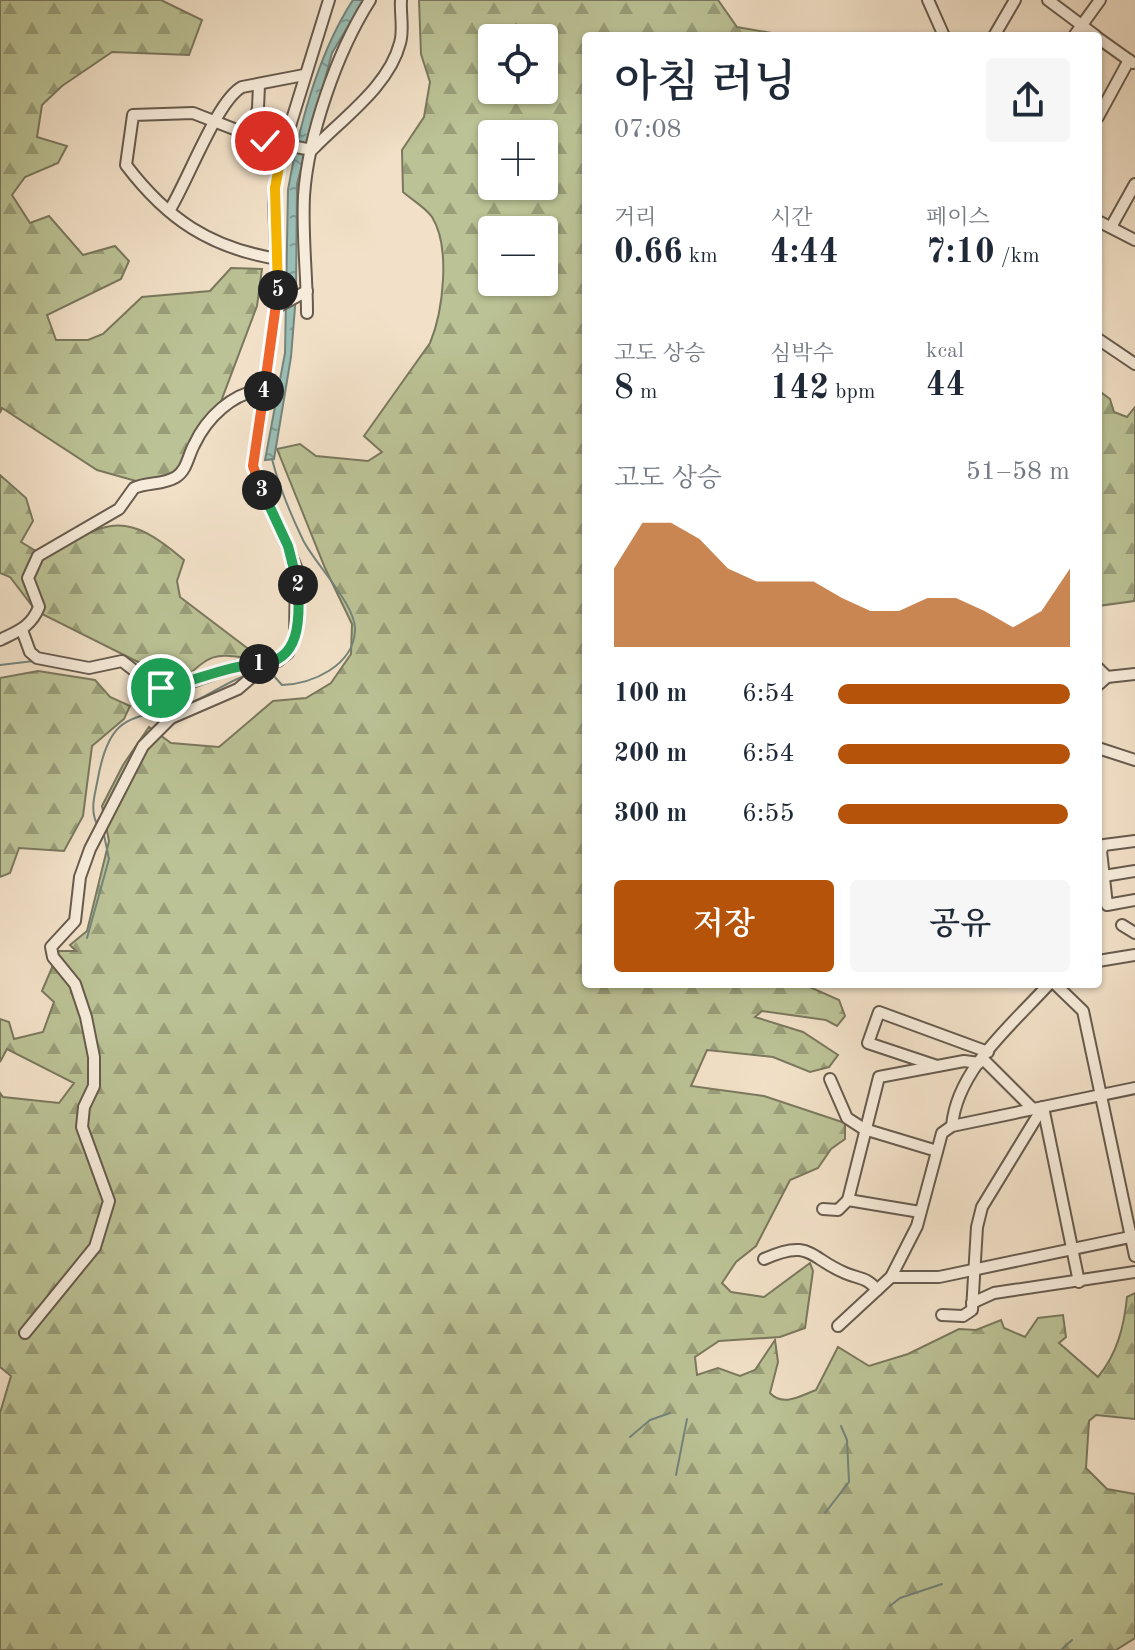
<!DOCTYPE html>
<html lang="ko">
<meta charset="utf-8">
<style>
:root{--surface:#fff;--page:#f6f6f7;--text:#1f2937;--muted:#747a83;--accent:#b45309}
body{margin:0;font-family:"Old Standard TT","Noto Serif KR",serif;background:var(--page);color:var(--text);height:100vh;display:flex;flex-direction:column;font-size:30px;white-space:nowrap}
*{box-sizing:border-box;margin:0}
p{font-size:26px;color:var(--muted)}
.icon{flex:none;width:44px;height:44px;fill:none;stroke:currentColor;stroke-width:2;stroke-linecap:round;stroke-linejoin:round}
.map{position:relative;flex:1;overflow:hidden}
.drawer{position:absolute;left:582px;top:32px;width:520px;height:956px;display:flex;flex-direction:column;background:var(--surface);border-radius:8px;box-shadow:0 2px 6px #0004}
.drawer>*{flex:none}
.controls{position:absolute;left:478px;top:24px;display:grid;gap:16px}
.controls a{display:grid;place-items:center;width:80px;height:80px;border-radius:8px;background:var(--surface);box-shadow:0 2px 6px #0004;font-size:40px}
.pin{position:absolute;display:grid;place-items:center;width:68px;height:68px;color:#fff;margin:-34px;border:4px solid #fff;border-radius:50%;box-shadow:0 2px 8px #0007}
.km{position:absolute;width:40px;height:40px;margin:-20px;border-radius:50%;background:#222;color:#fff;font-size:22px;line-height:40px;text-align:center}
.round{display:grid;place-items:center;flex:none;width:84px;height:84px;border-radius:8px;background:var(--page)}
.headline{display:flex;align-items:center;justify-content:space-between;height:136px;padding:0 32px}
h1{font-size:44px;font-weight:600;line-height:60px}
.metrics{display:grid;grid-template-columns:repeat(3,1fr);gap:12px;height:136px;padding:8px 32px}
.metrics div{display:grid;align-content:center}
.metrics b{font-size:34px;font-weight:600}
.metrics small{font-size:22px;font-weight:400}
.metrics p{font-size:22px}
.chart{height:224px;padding:16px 32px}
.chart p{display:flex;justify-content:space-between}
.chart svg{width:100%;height:144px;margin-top:8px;fill:var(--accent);opacity:.7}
.primary-button{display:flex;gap:16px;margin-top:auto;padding:16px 32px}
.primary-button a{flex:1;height:92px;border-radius:8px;background:var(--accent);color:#fff;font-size:32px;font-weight:600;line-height:92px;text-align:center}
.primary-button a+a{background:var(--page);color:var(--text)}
ul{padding:0 32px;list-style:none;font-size:26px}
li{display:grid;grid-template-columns:128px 96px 1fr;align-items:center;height:60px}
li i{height:20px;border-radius:10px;background:var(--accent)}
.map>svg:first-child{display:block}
</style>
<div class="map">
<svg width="1135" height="1650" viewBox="0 0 1135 1650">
<defs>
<pattern id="forest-firs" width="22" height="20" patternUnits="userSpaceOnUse" patternTransform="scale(2)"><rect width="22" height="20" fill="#bbc295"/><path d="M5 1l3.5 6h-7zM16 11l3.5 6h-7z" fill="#999e79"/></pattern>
<pattern id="water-ripples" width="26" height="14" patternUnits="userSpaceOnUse" patternTransform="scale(2)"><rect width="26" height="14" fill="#9bbeb5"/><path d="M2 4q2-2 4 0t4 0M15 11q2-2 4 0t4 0" fill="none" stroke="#7f9b93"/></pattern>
</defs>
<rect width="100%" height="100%" fill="#f2e1c8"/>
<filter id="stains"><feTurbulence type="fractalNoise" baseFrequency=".0025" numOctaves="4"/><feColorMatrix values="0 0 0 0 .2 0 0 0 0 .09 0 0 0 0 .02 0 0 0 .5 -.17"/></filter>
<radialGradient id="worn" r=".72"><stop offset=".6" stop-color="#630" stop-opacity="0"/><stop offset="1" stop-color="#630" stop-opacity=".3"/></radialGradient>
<g fill="url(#forest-firs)" stroke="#7a785e" stroke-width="2" fill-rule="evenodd">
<path d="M0 0H161L202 20 189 55 112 52 62 86 42 105 37 137 67 146 58 163 25 177 12 195 30 223 49 216 83 255 115 246 129 261 121 279 47 315 56 340H88L103 334 142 297 210 291 231 268 262 269 257 306 220 404 185 470 164 481H136L97 470 2 408 0 413Z"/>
<path d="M419 0H718L737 27 789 36H586V984H803L839 1000 845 1016 837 1026 826 1020 762 1011 755 1017 803 1032 838 1055 829 1067 810 1072 773 1057 707 1050 691 1086 764 1096 845 1123V1139L831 1149 818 1168 790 1180 756 1246 736 1262 722 1283 731 1292 764 1297 810 1263 813 1271 805 1328 780 1337 719 1341 695 1357 697 1375 718 1368 740 1376 755 1370 775 1340 778 1362 770 1393C783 1407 800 1396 816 1390L838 1347 869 1366 908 1354 959 1329 976 1330 1001 1320 1004 1328 1025 1337 1038 1318 1063 1315 1066 1337 1059 1343 1098 1377C1117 1354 1124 1327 1127 1297L1135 1293V1419L1096 1415 1089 1421 1086 1468 1107 1489 1135 1494V1638L1116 1650H0V1413L11 1376 0 1367V1093L3 1097 59 1103 74 1083 7 1049 0 1062V1019L9 1022 14 1039 43 1032 54 1002 42 991 59 951H76L70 945 87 931 109 841 102 806 123 765 149 727 171 743 219 747 273 701 306 698 331 683 351 654 352 624 325 568 277 449 300 444 316 456 368 461 382 452 364 436 430 343C443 312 451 247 432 217 426 208 411 199 403 192L402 150 424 117 430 82 421 54ZM492 38H544V90H492ZM492 134H544V186H492ZM492 230H544V282H492Z"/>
<path d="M1098 390 1110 399 1114 412 1127 417 1135 407V596L1134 601 1098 606Z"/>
<path d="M0 475 26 498 33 521 21 542 46 557C108 519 126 510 184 560L177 581 180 597 263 660C220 656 215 647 184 680L162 666 138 662 36 611 10 577 0 573Z"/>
<path d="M38 671 95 680 110 697 130 706 124 719 92 746 83 816 64 851 19 848 10 873 0 877V678Z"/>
</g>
<path fill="url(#water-ripples)" stroke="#74847c" stroke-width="2" d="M353 0H364L332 53 297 184 296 295 291 357 274 459 265 460 285 353 288 190C299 126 317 55 353 0Z"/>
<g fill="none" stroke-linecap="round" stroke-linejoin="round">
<g stroke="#74847c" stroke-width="2">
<path d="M0 665 34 661"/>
<path d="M261 675H273L282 685C312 684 353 666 355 631 357 606 315 564 303 540 291 515 279 487 272 459"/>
<path d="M157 693 179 705"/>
<path d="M98 826C89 810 95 795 98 778 112 702 140 724 195 701 213 693 232 679 250 674"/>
<path d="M87 938 109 859 104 835"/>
<path d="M630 1437 650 1420 670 1413"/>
<path d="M676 1475 687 1419"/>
<path d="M825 1513 849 1482 847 1440 841 1426"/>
<path d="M890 1606 900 1598 942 1584"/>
<path d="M1061 1650 1072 1640"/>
</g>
<g stroke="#675b4e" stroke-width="14">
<g id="minor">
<path d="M928 0 944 36"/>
<path d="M1048 0 1096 36"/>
<path d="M994 36 1015 0"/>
<path d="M1074 36 1100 0"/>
<path d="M1098 38 1133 63"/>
<path d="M1098 117 1129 60"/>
<path d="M250 135 258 108 259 85"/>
<path d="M314 148C343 118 389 86 400 43 404 30 400 14 401 0"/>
<path d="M169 211C187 183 217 100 242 87L304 75"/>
<path d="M1098 221 1135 240"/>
<path d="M1111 227 1135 184"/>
<path d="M278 259C210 248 167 219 126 165L133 115 193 113 265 141 312 150"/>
<path d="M277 307 307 291"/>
<path d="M307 313C307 274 302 235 304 196 308 135 337 52 370 0"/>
<path d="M1098 339 1135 364"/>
<path d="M22 630 30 652 37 658 89 668 122 661 157 688 192 682 237 666 278 661 288 653 295 636 296 567 253 466 278 294 274 203 277 168 329 0"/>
<path d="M0 640C18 631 31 627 39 607L28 578 38 556 119 509 134 488C148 482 163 485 176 477 187 470 188 456 194 445 206 419 233 391 264 390"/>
<path d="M1098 668 1107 677 1098 685"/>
<path d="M1107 677 1135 674"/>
<path d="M1098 748 1135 760"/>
<path d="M1135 841 1104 845 1101 851 1107 905 1135 900"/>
<path d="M1104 876 1135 871"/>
<path d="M1122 925 1135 933"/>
<path d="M1098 961 1135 955"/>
<path d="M1055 984 1083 1011 1135 1256"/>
<path d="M982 1058 1033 1109"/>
<path d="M937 1066 868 1043 879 1012 988 1052"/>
<path d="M830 1079 847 1118 864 1129 937 1151"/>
<path d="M1043 1107 1079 1282"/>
<path d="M952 1126C957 1069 1013 1024 1049 984"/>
<path d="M848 1200 879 1077 964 1061 979 1063"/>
<path d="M823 1209 838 1210 848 1200 920 1212"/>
<path d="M764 1259C811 1238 809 1258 845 1273 859 1279 867 1277 877 1290"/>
<path d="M891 1277H939L1135 1236"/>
<path d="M972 1303 994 1293 1135 1272"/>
<path d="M942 1315 963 1316 972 1310 977 1227 982 1207 1043 1107"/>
<path d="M838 1326 891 1277 917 1226 942 1133 952 1126 1135 1088"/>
<path d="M25 1333 95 1247 109 1201 82 1127 84 1107 94 1086V1057L86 1017 75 984 53 957 51 947 75 921 80 877 90 849 143 746 171 718 238 689 267 664"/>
</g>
</g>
<use href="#minor" stroke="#f7ecdb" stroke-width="10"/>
</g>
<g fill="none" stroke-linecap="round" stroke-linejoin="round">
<g stroke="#fff" stroke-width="16">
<path id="split-1" d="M161 688C194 682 225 666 259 664"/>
</g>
<g stroke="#fff" stroke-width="16">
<path id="split-2" d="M259 664C301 662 300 618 298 585"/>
</g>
<g stroke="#fff" stroke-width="16">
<path id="split-3" d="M262 490 288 546 298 585"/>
</g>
<g stroke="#fff" stroke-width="16">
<path id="split-4" d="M262 490 253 466 264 391"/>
</g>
<g stroke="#fff" stroke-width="16">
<path id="split-5" d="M264 391 278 290"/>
</g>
<g stroke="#fff" stroke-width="16">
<path id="split-6" d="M275 188 278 290"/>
</g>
<g stroke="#fff" stroke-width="16">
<path id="split-7" d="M265 141 283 146 275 188"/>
</g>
<use href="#split-1" stroke="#22a559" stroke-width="10"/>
<use href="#split-2" stroke="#22a559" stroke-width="10"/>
<use href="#split-3" stroke="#22a559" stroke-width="10"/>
<use href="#split-4" stroke="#f0652b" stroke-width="10"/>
<use href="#split-5" stroke="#f0652b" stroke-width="10"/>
<use href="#split-6" stroke="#f5b400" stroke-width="10"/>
<use href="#split-7" stroke="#f5b400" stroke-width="10"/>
</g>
<rect width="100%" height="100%" filter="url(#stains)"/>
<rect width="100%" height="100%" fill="url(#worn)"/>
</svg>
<div class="controls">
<a><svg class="icon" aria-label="locate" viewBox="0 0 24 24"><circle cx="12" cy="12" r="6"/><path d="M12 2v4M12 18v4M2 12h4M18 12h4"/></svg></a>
<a>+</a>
<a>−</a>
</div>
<div class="pin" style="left:161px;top:688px;background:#1e9e55"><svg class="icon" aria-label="arrive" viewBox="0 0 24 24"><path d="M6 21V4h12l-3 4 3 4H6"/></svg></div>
<div class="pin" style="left:265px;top:141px;background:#d93025"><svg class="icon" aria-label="check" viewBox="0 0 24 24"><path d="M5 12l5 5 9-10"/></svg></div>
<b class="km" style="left:259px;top:664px">1</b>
<b class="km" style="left:298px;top:585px">2</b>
<b class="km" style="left:262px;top:490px">3</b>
<b class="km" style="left:264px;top:391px">4</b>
<b class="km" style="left:278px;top:290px">5</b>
<section class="drawer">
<div class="headline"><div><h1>아침 러닝</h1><p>07:08</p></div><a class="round"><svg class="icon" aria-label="share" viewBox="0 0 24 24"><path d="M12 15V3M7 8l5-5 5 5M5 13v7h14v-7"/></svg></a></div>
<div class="metrics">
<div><p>거리</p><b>0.66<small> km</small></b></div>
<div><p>시간</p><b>4:44</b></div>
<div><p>페이스</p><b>7:10<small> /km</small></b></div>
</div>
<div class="metrics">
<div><p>고도 상승</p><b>8<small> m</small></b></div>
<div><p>심박수</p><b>142<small> bpm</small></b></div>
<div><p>kcal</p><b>44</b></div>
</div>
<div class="chart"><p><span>고도 상승</span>51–58 m</p>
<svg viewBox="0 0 160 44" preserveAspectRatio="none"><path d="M0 44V20L10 6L20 6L30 11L40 20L50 24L60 24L70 24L80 29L90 33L100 33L110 29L120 29L130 33L140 38L150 33L160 20V44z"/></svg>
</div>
<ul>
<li><b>100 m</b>6:54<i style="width:100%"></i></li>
<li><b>200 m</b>6:54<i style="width:100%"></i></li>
<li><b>300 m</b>6:55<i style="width:99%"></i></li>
</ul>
<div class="primary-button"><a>저장</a><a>공유</a></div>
</section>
</div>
